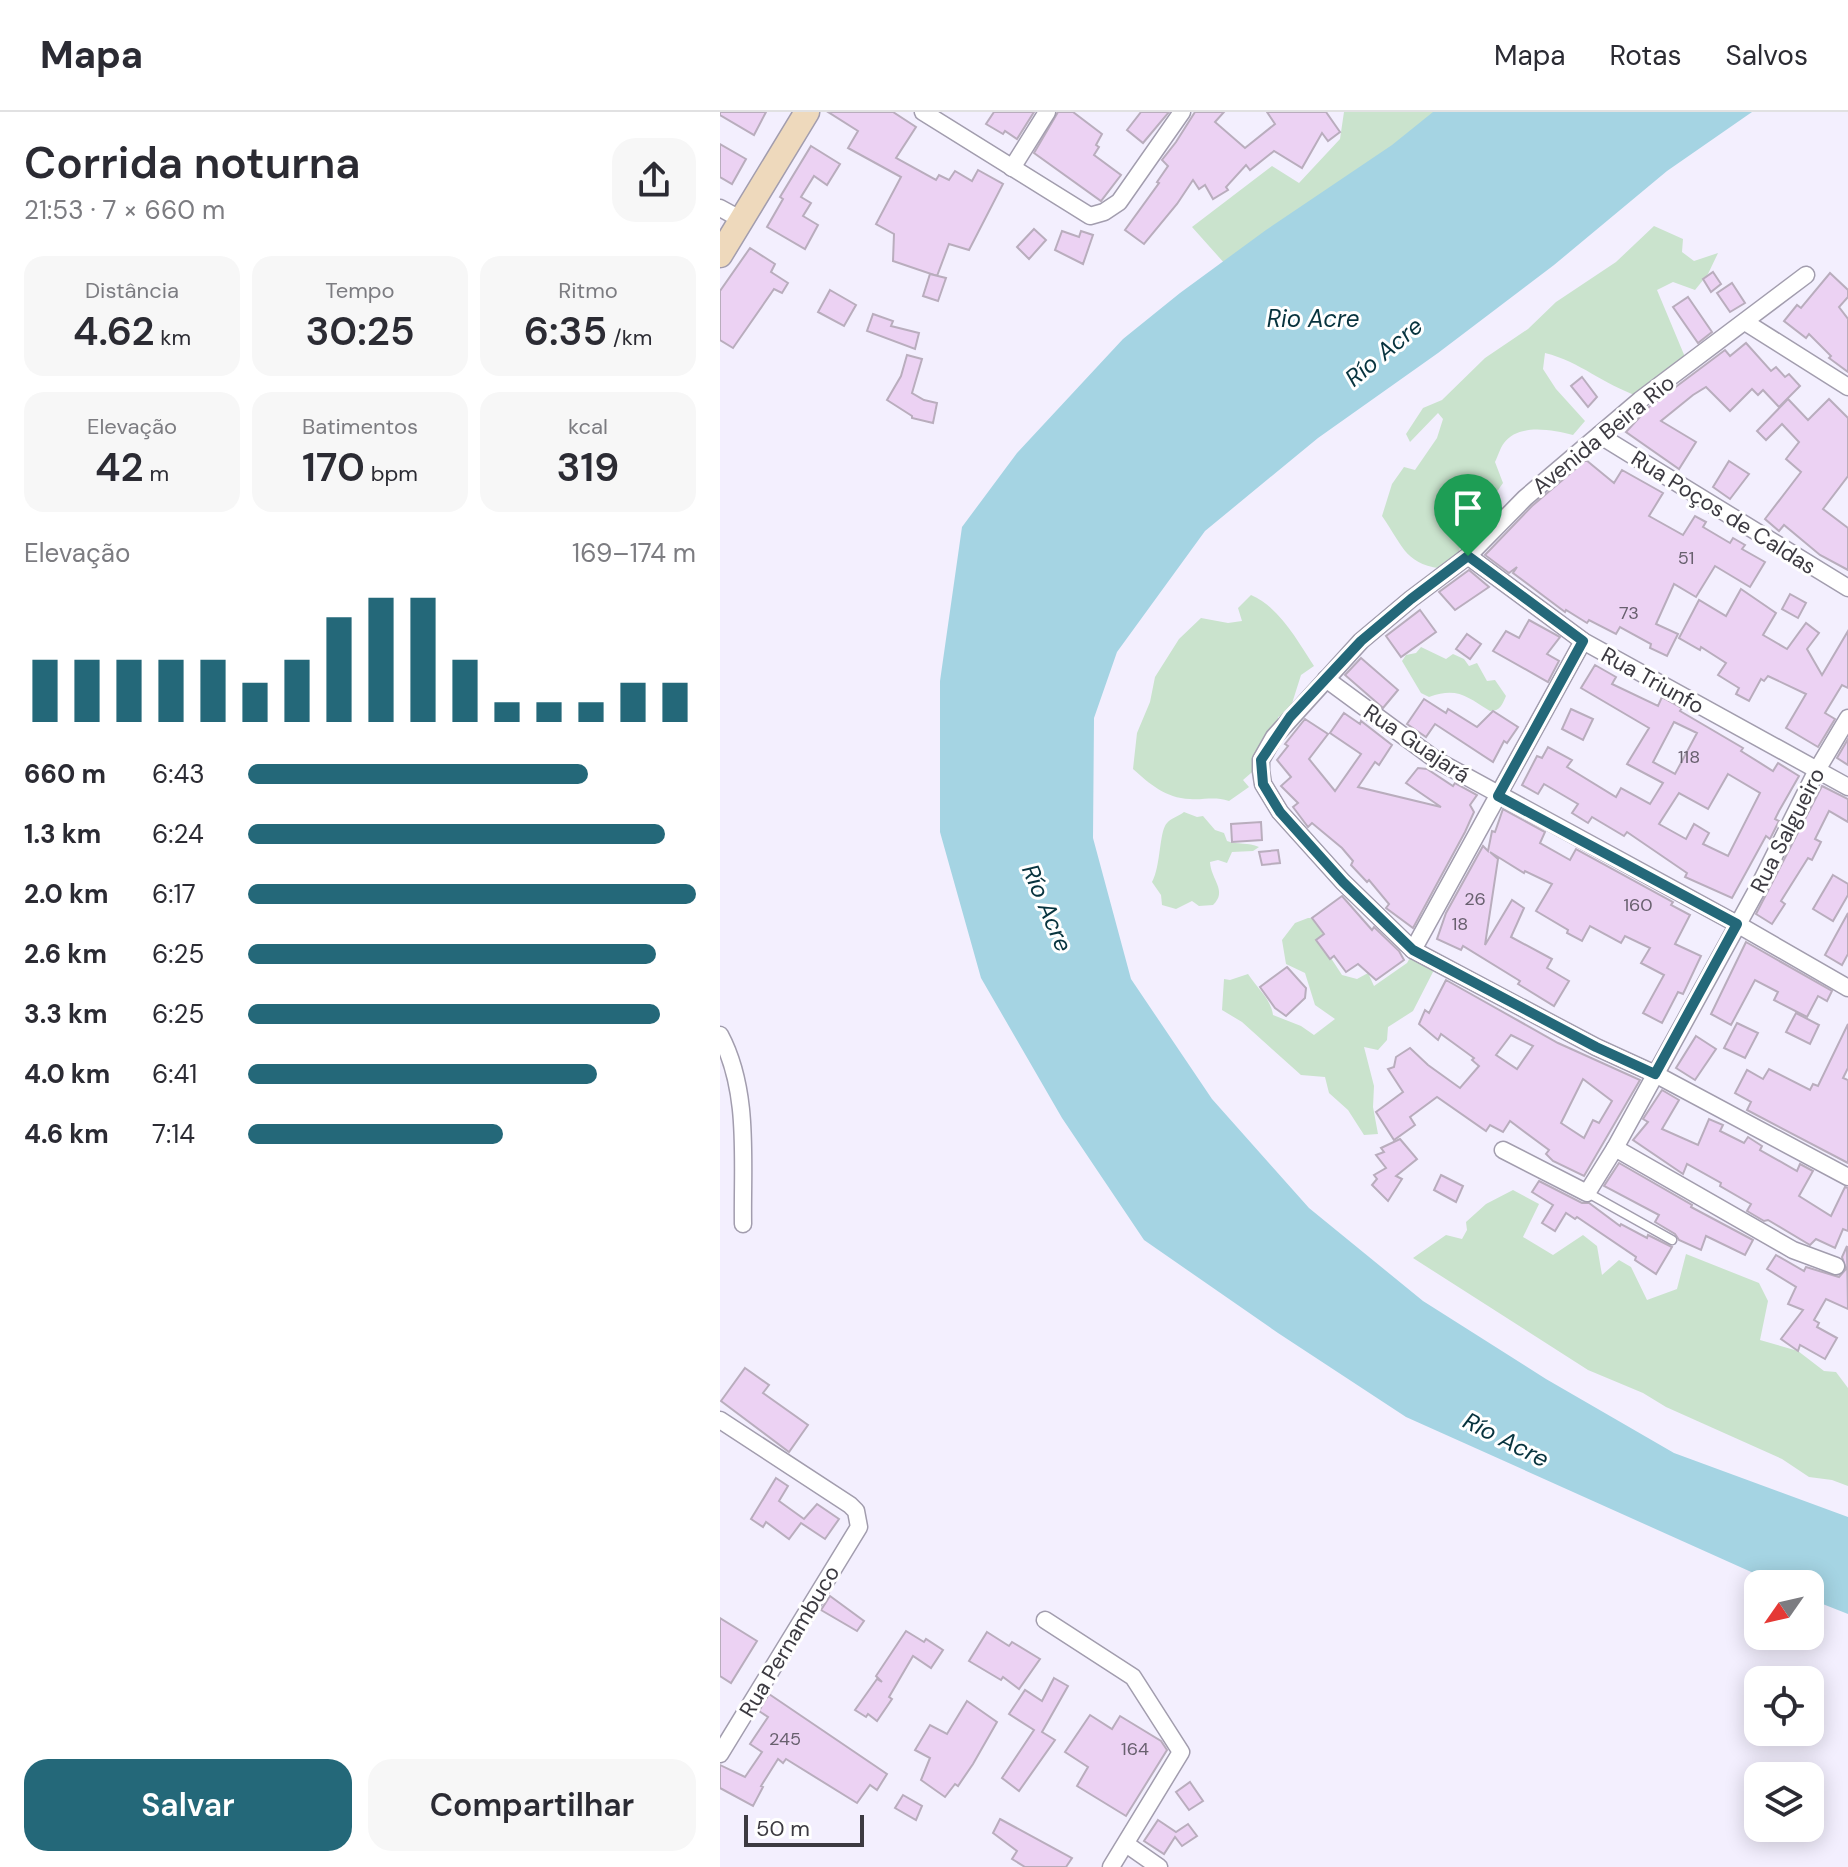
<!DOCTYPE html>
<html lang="pt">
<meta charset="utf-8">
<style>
:root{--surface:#fff;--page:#f7f7f7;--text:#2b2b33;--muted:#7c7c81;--line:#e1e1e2;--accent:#246879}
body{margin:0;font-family:"DM Sans",sans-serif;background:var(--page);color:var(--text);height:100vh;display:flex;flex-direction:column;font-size:30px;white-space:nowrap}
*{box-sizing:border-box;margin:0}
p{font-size:26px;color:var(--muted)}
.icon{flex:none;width:44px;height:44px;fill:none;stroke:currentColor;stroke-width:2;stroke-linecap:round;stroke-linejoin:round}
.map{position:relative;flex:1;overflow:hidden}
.side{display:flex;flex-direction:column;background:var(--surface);width:720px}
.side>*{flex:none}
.needle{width:52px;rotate:236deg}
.tools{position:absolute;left:1024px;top:1458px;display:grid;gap:16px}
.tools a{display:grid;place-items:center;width:80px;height:80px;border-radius:16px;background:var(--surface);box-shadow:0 4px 20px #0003;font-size:40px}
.scale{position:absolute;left:24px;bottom:20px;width:120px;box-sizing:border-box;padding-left:8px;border:4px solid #3c3a41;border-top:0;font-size:22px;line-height:28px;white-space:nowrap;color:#3c3a41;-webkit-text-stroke:6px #fff;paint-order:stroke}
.pin{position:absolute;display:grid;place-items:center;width:68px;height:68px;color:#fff;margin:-82px -34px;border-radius:50% 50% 50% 0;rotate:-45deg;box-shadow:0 0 8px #0007}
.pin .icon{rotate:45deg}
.round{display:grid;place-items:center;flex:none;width:84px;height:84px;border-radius:24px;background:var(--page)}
.summary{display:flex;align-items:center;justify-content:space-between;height:136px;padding:0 24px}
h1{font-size:44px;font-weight:600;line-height:60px}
.stats{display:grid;grid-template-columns:repeat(3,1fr);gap:12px;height:136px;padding:8px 24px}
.stats div{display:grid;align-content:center;border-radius:20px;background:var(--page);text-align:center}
.stats b{font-size:40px;font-weight:600}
.stats small{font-size:22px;font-weight:400}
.stats p{font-size:22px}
.chart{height:224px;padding:16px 24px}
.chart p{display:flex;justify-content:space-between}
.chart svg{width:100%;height:144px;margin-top:8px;stroke:var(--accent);stroke-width:6}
.cta{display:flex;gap:16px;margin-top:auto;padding:16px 24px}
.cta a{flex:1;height:92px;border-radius:24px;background:var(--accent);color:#fff;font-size:32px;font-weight:600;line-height:92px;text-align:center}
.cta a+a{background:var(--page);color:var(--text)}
ul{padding:0 24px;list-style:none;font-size:26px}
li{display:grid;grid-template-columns:128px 96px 1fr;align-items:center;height:60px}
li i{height:20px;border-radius:10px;background:var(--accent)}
header{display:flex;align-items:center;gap:48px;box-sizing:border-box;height:112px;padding:0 40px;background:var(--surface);border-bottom:2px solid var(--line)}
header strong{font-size:38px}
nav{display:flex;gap:44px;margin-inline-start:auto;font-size:28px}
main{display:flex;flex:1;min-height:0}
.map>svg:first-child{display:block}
</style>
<header>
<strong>Mapa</strong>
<nav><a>Mapa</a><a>Rotas</a><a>Salvos</a></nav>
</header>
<main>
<section class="side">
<div class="summary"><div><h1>Corrida noturna</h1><p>21:53 · 7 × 660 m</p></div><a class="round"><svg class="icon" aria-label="share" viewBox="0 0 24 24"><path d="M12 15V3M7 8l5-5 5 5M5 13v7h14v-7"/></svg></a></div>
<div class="stats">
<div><p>Distância</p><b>4.62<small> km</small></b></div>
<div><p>Tempo</p><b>30:25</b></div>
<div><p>Ritmo</p><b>6:35<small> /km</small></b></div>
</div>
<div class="stats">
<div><p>Elevação</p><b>42<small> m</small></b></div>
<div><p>Batimentos</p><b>170<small> bpm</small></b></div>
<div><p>kcal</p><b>319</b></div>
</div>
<div class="chart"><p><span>Elevação</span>169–174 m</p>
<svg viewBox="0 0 160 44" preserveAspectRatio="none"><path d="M5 44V25M15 44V25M25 44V25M35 44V25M45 44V25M55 44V32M65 44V25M75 44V12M85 44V6M95 44V6M105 44V25M115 44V38M125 44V38M135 44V38M145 44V32M155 44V32"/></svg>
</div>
<ul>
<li><b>660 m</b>6:43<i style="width:76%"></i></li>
<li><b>1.3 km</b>6:24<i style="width:93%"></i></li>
<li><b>2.0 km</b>6:17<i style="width:100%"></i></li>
<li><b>2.6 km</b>6:25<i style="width:91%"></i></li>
<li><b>3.3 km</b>6:25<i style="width:92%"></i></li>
<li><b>4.0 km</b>6:41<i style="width:78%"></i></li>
<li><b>4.6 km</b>7:14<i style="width:57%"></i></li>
</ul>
<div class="cta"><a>Salvar</a><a>Compartilhar</a></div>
</section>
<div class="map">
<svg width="1128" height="1755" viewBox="0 0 1128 1755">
<rect width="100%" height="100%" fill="#f3effe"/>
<g fill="#cae3cd">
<path d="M624 0H756L514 162 472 115 552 54 579 71 620 27Z"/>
<path d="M934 114 963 127 962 140 974 149 998 141 988 162 975 178 953 170 937 178 965 245 918 284C882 272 861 250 825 241L823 257 836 277 865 309 853 323C832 318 799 311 784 331 780 336 778 344 775 350L783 371C759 406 763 398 724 402L741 432 737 446 727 457C686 454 684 436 662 404L672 372 684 355 695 358 717 326 723 307 718 301 690 330 686 322 703 296 722 288 765 246 808 217 836 190 896 150Z"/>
<path d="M531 483C559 495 577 528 594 554L581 563 569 601 558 605 560 617 539 654 523 668 529 675 509 689C494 684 485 688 470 687 445 686 430 672 413 657L417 621 430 590 435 565 459 527 481 506 508 511 522 509 518 496Z"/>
<path d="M701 535 726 547 733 542 744 547 749 554 757 551 767 569 775 568 786 584C782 593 780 599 770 599 746 584 737 575 709 585L701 581 682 549 686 543 696 541Z"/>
<path d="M464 700 477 705 483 704 495 718 504 721 507 729C518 733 528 730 539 735L533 739 512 740 507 751 498 748 490 750C491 768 508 779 493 793L479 794 472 789 456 797 442 793 441 783 432 770C441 754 439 719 447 711 451 706 459 704 464 700Z"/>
<path d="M588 806H598L610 819 607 840 622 863 637 867 648 861 654 874 687 851 691 844 714 858 693 899 668 915 667 928 658 938 644 935 654 974 653 995 658 1022 644 1023 628 998 609 981 605 965 581 963 522 910 502 898 504 867 510 868 528 862C537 876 551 887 553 903L581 914 594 923 615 907 595 893 585 861 566 852 562 828 575 811Z"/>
<path d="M793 1078 819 1092 803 1125 833 1143 863 1123 877 1134 882 1163 899 1148 911 1155 927 1188 957 1177 966 1142 1039 1171 1048 1189 1040 1228 1078 1239 1104 1259 1116 1260 1128 1276V1374L1112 1368 1089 1365 1062 1347 946 1295 923 1281 868 1258 693 1146 726 1123 742 1127 747 1118 746 1110 766 1092Z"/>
</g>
<path fill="#a5d4e3" d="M713 0H1032L947 59 834 153 718 241 598 326 485 419 397 540 374 606 373 726 411 867 492 987 589 1096 703 1189 826 1267 954 1341 1128 1405V1502L1090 1487V1472H1058L686 1305 558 1221 424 1128 342 1006 261 866 220 720V569L242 415 297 341 403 227 460 181 546 118 672 33Z"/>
<g fill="#ecd2f3" stroke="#b9adbd" stroke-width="2" fill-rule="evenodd">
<path d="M0 0H46L34 23 0 3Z"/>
<path d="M108 0H173L196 15 176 46 216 68 219 63 229 68 235 59 252 69 258 58 283 72 249 138 229 132 217 164 173 149 174 122 156 112 181 65 128 36 138 19Z"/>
<path d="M274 0H314L297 27 285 19 283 22 266 12Z"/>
<path d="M338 0H353L382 22 376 33 379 35 374 43 401 63 381 89 314 41Z"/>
<path d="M421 0H449L423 31 407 18Z"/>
<path d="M475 0H504L495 10 525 36 555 12 547 0H606L620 20 608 29 602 21 582 56 554 39 530 58 526 53 506 75 508 78 493 87 485 73 479 77 473 68 457 92 424 132 405 118 439 71 437 70 448 54 442 48 456 30Z"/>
<path d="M0 32 26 47 12 72 0 65Z"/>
<path d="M91 34 120 52 107 73 94 64 81 85 91 91 83 104 98 113 85 137 47 115 63 87 60 85Z"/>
<path d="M314 117 326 128 309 147 297 135Z"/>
<path d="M342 119 359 125 361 119 373 123 363 152 335 138Z"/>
<path d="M30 136 55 152 51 160 68 171 62 181 54 177 13 236 0 228V179Z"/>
<path d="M993 160 1001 172 991 180 983 167Z"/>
<path d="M1110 161 1128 178V185L1119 195 1128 207V260L1109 246 1111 244 1089 222 1086 226 1064 209 1077 193 1081 196Z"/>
<path d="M210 162 226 166 218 189 203 184Z"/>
<path d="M1012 171 1025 191 1010 200 997 181Z"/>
<path d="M110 178 136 193 124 214 98 200Z"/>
<path d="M968 185 992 220 978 231 953 195Z"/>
<path d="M153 202 173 209 171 214 199 221 195 237 147 219Z"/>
<path d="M1026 231 1051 259 1056 255 1065 265 1069 262 1080 274 1059 295 1043 278 1038 283 1032 277 1010 299 986 275 973 283 941 309 976 330 959 357 906 320 929 295 1005 238 1010 244Z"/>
<path d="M187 243 202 247 192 281 204 288 217 291 213 311 192 306V304L167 288 181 264Z"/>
<path d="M862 265 877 285 868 295 851 274Z"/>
<path d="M1068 287 1088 308 1109 287 1128 306V364L1103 397 1128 416V458L1100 443 1064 413 1059 419 1045 407 1081 360 1066 347 1079 330 1062 312 1046 328 1037 319Z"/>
<path d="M866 348 894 371 902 358 943 381 929 404 963 423 975 404 986 410 983 415 1010 431 1013 426 1025 433 1022 437 1045 450 1030 475 995 454 976 485 954 472 936 512 958 522 947 544 930 536 931 532 900 515 896 522 869 508 867 511 846 498 845 500 793 461 797 455 789 461 765 443 812 394Z"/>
<path d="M1009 349 1029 362 1010 387 993 375Z"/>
<path d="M749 458 769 475 735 498 719 480Z"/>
<path d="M1021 477 1056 501 1043 523 1067 537 1086 511 1099 521 1087 537 1102 563 1128 519V576L1122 573 1105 601 1115 607 1098 635 1066 616 1086 582 1048 564 1044 569 1041 567 1029 589 1016 582 1019 576 998 563 1006 551 981 535 980 538 959 526 979 488 1006 504Z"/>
<path d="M1070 482 1086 491 1078 506 1062 497Z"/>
<path d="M700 498 716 520 681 545 666 524Z"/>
<path d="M809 508 840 525 827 542 839 549 828 570 773 539 786 519 799 526Z"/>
<path d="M747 522 761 532 750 547 736 537Z"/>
<path d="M641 546 678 578 663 596 625 563Z"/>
<path d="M875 553 896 565 892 572 938 594 942 585 962 596 960 599 1023 636 1021 639 1053 659 1058 651 1079 664 1059 699 1055 707 1059 709 1050 727 1046 724 1012 786 965 765 967 761 907 720 904 724 872 705 868 711 852 701 858 692 824 672 818 682 802 673 817 644 822 646 828 635 852 648 847 655 896 685 901 676 930 692 943 671 907 652 929 616 861 576ZM954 610 977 621 955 662 933 650ZM1008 662 1040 681 1008 744 983 732 989 721 974 712 966 727 939 712 959 681 988 697Z"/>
<path d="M704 587 726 601 728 597 757 615 773 599 798 615 787 631 784 629 773 650 715 612 706 625 687 612Z"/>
<path d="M851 597 873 607 863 628 842 617Z"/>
<path d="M624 601 640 612 641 609 672 633 659 653 655 650 638 675 721 695 686 671 698 656 707 657 733 674 735 671 757 683 750 693 754 700 745 720 693 816 666 796 669 792 649 768 647 770 631 753 633 749 622 736 592 711 588 715 573 695 578 691 561 674 571 665 557 648 568 634 565 632 585 607 608 622 589 647 615 679 641 642 610 621Z"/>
<path d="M1128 627V653L1117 646Z"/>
<path d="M1102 674 1128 687V710L1109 699 1095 727 1101 730 1092 748 1088 746 1061 789 1065 792 1052 812 1036 802Z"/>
<path d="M783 697 825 720 820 731 850 748 856 737 953 790 951 793 970 803 955 832 981 844 963 882 958 880 942 911 923 901 944 863 921 851 930 836 905 824 901 831 870 814 862 829 847 821 848 818 816 799 832 772 805 759 804 761 770 740 778 747 765 833 792 788 804 796 791 825 832 847 827 856 849 869 834 894 798 872 800 869 743 834 741 838 717 827 726 801 763 734 768 739 772 719 775 720Z"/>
<path d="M541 710 542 728 512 730 511 712Z"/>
<path d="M558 738 560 751 542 753 539 740Z"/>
<path d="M1113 763 1128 772V783L1113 809 1093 797Z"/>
<path d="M622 784 652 818 654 815 679 839 684 848 656 868 638 852 626 860 614 844 610 847 596 828 604 822 592 806Z"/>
<path d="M1128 801V842L1122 853 1105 843Z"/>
<path d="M1026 830 1112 879 1107 889 1098 884 1087 905 1054 888 1058 880 1035 868 1011 913 991 902Z"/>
<path d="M567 855 586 876 585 886 566 904 555 896 540 875Z"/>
<path d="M726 868 838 931 920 968 864 1064 833 1049 826 1042 829 1038 790 1009 783 1020 770 1013 766 1019 717 985 690 1005 695 1013 674 1028 656 1000 683 980 668 957 674 955 676 945 690 936 708 953 740 976 759 954 752 948 754 946 721 922 718 928 699 912 705 898 709 901ZM791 923 813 934 797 957 776 943ZM863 967 892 989 879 1011 873 1008 864 1026 841 1011Z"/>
<path d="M1076 901 1099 913 1090 932 1066 920Z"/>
<path d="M1017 911 1038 921 1025 946 1004 936Z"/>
<path d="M1128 912V956L1123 966 1128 968V1051L1027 998 1031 990 1015 981 1027 958 1043 967 1049 957 1090 978 1093 972 1098 974Z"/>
<path d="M976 924 996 937 975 968 956 956Z"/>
<path d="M942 978 959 988 942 1017 978 1033 989 1007 1003 1013 1000 1019 1024 1031 1028 1025 1042 1034 1040 1038 1077 1059 1080 1052 1093 1059 1079 1084 1111 1104 1125 1075 1128 1076V1119L1123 1117 1115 1136 1096 1127 1090 1133 1048 1108 1044 1109 1027 1099 1031 1092 1000 1074 1001 1071 967 1052 963 1062 913 1028 928 1010 923 1007Z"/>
<path d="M680 1027 697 1047 676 1064 682 1067 668 1089 652 1073 657 1067 654 1063 666 1056 656 1043 664 1040 661 1036Z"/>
<path d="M899 1051 972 1093 971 1095 1033 1128 1025 1143 986 1124 981 1138 959 1128 955 1122 935 1110 939 1103 884 1074Z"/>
<path d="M721 1063 743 1074 736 1090 714 1078Z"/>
<path d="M819 1069 862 1091H869L900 1114 901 1112 927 1126 928 1123 952 1135 936 1162 915 1148 916 1145 857 1105 855 1107 846 1101 835 1119 822 1111 833 1093 812 1080Z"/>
<path d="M1127 1134 1128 1197 1106 1187 1094 1208 1099 1211 1097 1215 1117 1226 1105 1247 1080 1233 1078 1239 1061 1227 1083 1198 1068 1192 1076 1175 1047 1157 1056 1143 1084 1159 1086 1155 1119 1165 1126 1157 1122 1145Z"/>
<path d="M25 1256 49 1273 43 1281 88 1313 69 1340 1 1289Z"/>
<path d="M56 1366 68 1374 59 1389 84 1407 97 1392 119 1407 105 1427 81 1411 69 1427 46 1410 43 1415 31 1407Z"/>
<path d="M110 1484 144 1509 137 1519 101 1498Z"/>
<path d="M0 1506 37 1529 11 1571 0 1564Z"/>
<path d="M186 1519 204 1530 206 1527 223 1538 211 1556 193 1544 169 1585 172 1587 157 1609 148 1602 146 1605 135 1598 157 1567 162 1570 156 1564Z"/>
<path d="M267 1520 289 1534 292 1530 320 1547 299 1577 283 1565 281 1568 249 1549Z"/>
<path d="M334 1566 348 1574 322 1620 335 1628 299 1679 282 1666 314 1618 289 1602 305 1578 322 1589Z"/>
<path d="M49 1582 167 1662 157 1678 150 1673 137 1691 66 1647 63 1651 58 1647 41 1674 43 1675 33 1694 0 1676V1653L25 1665 42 1640 30 1632 48 1605 39 1599Z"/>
<path d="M247 1589 277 1610 253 1652 238 1674 235 1672 225 1685 201 1668 210 1646 195 1638 210 1613 227 1622Z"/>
<path d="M370 1603 392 1617 400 1604 441 1629 447 1638 406 1704 357 1674 368 1655 345 1640Z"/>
<path d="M470 1670 483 1689 469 1698 456 1680Z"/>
<path d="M183 1683 202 1694 196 1708 175 1696Z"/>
<path d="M280 1707 352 1746 346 1755H305L292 1747 297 1739 273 1721Z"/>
<path d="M438 1708 456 1720 468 1712 477 1724 462 1734 455 1725 444 1742 424 1729Z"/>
</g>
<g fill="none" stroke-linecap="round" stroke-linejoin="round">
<g stroke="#a29dae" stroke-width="11">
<path id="service" d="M868 1081 952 1128"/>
</g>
<g stroke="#a29dae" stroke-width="19">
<g id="minor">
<path d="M203 0 370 104 384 100 399 90 462 0"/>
<path d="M292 56 327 0"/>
<path d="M0 96 22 108"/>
<path d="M1086 163 920 288 805 386 748 444 691 487 641 529 554 625 541 648V659L543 672 560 700 623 770 693 838 876 935 935 962 1128 1065"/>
<path d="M1025 210 1128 275"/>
<path d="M879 323 1128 476"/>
<path d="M748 444 863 529 1128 675"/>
<path d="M606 567 716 648 1017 812 1128 876"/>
<path d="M693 838 863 529"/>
<path d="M0 923C30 979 22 1049 23 1112"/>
<path d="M895 1036 1073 1138 1116 1154"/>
<path d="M783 1038 867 1081 895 1036 1039 774 1097 658 1128 606"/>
<path d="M0 1308 130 1393 136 1399 139 1415 0 1642"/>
<path d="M325 1508 413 1565 461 1640 391 1755"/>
<path d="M406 1732 439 1755"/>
</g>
</g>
<g stroke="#a29dae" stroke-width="27">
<path id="secondary" d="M0 143 87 0"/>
</g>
<use href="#service" stroke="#fff" stroke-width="8"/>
<use href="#minor" stroke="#fff" stroke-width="16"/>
<use href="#secondary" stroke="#eed9bc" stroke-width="24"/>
</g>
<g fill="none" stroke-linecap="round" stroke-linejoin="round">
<g stroke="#fff" stroke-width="16">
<path id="route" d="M748 444 863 529 778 684 1017 812 935 962 876 935 693 838 623 770 560 700 543 672 541 648 570 605 641 529 691 487Z"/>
</g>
<use href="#route" stroke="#246879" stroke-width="10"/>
</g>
<g text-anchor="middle" stroke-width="6" stroke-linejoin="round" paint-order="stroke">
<g font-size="18" fill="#68606e">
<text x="966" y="452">51</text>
<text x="909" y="507">73</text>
<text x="969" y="651">118</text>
<text x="755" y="793">26</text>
<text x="918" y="799">160</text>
<text x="740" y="818">18</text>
<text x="65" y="1633">245</text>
<text x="415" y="1643">164</text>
</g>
<g font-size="22" fill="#3c3a41" stroke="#fff">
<text transform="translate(883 322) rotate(-39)" y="8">Avenida Beira Rio</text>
<text transform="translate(1004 400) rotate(32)" y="8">Rua Poços de Caldas</text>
<text transform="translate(933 568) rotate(29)" y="8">Rua Triunfo</text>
<text transform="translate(697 631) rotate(34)" y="8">Rua Guajará</text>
<text transform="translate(1067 718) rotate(-63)" y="8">Rua Salgueiro</text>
<text transform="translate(69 1529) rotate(-59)" y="8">Rua Pernambuco</text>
</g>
<g font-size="24" font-style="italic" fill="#07333e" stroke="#fff">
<text x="593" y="215">Rio Acre</text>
<text transform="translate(664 240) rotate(-40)" y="8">Río Acre</text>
<text transform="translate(327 796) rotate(67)" y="8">Río Acre</text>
<text transform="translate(786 1328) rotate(27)" y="8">Río Acre</text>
</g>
</g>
</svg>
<div class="tools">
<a><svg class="needle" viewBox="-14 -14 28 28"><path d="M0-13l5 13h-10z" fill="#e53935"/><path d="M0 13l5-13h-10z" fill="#7c7c81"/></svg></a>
<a><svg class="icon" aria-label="locate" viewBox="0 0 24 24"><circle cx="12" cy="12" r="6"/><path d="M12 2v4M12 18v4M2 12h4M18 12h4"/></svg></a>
<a><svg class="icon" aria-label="layers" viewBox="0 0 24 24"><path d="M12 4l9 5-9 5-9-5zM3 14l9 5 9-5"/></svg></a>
</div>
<div class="scale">50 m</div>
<div class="pin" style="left:748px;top:444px;background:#1e9e55"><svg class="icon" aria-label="arrive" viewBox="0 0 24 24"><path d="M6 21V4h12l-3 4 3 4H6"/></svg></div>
</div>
</main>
